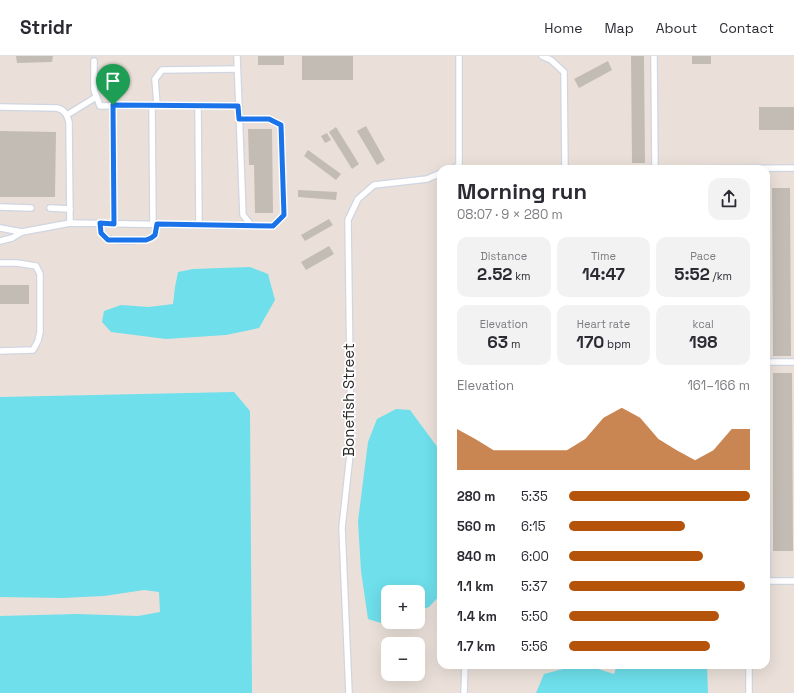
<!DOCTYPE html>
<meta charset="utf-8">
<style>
:root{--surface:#fff;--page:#f2f2f3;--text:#2b2b33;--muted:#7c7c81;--line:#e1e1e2;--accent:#b45309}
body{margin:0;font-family:"Space Grotesk",sans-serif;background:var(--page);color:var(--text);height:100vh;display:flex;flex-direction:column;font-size:15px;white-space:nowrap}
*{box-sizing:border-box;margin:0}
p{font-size:13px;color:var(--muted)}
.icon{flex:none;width:22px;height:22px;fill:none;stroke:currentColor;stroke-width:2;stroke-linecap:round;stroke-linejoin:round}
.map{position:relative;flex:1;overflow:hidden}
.side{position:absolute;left:437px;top:109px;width:333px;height:504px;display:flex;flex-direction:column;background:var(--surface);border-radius:12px;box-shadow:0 4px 16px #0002}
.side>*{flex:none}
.tools{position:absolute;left:381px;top:529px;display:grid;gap:8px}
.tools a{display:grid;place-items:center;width:44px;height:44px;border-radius:8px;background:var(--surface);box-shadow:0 4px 16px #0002;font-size:20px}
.pin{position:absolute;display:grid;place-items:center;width:34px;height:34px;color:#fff;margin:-41px -17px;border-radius:50% 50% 50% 0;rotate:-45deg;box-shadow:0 0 4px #0007}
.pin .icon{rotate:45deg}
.round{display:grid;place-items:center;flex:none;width:42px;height:42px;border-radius:12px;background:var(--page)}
.head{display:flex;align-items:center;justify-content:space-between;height:68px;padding:0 20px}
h1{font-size:22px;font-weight:600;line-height:30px}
.figures{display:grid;grid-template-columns:repeat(3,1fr);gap:6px;height:68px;padding:4px 20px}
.figures div{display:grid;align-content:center;border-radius:10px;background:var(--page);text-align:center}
.figures b{font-size:17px;font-weight:600}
.figures small{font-size:11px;font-weight:400}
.figures p{font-size:11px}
.chart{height:112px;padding:8px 20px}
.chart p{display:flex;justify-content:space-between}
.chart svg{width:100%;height:72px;margin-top:4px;fill:var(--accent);opacity:.7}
ul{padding:0 20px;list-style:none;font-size:13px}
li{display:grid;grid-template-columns:64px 48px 1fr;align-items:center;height:30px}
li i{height:10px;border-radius:5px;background:var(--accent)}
header{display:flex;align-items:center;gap:24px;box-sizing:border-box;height:56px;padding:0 20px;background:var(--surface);border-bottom:1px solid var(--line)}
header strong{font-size:19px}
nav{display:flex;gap:22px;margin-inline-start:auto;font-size:14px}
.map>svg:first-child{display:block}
</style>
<header>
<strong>Stridr</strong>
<nav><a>Home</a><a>Map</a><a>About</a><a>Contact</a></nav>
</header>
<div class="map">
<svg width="794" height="637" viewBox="0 0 794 637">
<rect width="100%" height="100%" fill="#eae0d9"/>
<g fill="#6edfeb">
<path d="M250 211 268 218 275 244 259 272 226 279 166 283 111 276 102 266 104 255 121 249 149 251 173 248 175 231 178 216 193 213Z"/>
<path d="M234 336 250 355 252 637H0V560L77 558 138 560 160 556 159 536 144 534 104 540 62 542 0 541V341Z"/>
<path d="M396 353 410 354 441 396V538L429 551 418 555V536H388V565L381 567 368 563 361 515 358 465 368 386 377 363Z"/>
<path d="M578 609 592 611 614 618 617 609H707L708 637H536L544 618Z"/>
</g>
<g fill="#c2bcb5">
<path d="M16 0H53L52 6 17 7Z"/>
<rect x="258" y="0" width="26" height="9"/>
<rect x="302" y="0" width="51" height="24"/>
<path d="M631 0H644L645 107H632Z"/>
<rect x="692" y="0" width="19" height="8"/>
<path d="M608 5 612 14 579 32 574 23Z"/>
<rect x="759" y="51" width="35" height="23"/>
<path d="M366 70 385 104 377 109 357 75Z"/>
<path d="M336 71 359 108 352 113 329 76Z"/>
<path d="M248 73H272L273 157H255L254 109H249Z"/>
<path d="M0 75 56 76 55 141H0Z"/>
<path d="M327 77 331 84 325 87 321 80Z"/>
<path d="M308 94 341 118 336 124 304 100Z"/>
<path d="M772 132H790L791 300H773Z"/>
<path d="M298 134 337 136 336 144 298 141Z"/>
<path d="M329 163 333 169 305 185 301 179Z"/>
<path d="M329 190 334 198 306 214 301 206Z"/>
<rect x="0" y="229" width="29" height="19"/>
<path d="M773 317H792L793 495H773Z"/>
</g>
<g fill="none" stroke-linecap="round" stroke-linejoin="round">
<g stroke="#cfd5e1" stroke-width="8">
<g id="lane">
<path d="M237 0 243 159 252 170H273L284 159 281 69 269 63H239"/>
<path d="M542 0 551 4 564 16 565 113"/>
<path d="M654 0 655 113"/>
<path d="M94 5V34L100 50 155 49"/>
<path d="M237 13 162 14 155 23 157 49 238 50"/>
<path d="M113 49 114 167"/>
<path d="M152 49 153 168"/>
<path d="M198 50 199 169"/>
<path d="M0 51 57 52C65 54 67 59 69 66L70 167"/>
<path d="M67 59 96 41"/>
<path d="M451 113 459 110"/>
<path d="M459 113V0"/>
<path d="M655 113H690"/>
<path d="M690 113 794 112"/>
<path d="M0 151 31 152"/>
<path d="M50 152 70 153"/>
<path d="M100 167C100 171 100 176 103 179 110 188 140 185 151 182L155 179 157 168"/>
<path d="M0 172 22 176 70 167 252 170"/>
<path d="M0 185 12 182 22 176"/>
<path d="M0 207H17L36 210 40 218V276L38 285 33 294 0 295"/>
<path d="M766 306H794"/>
<path d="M766 415 767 525"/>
<path d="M766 525H794"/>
<path d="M749 609V637"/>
<path d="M349 637 342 472 351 389 348 164 358 143 374 129 427 123 441 117"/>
<path d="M464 637 465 609"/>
</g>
</g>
<use href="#lane" stroke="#fff" stroke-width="5.5"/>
</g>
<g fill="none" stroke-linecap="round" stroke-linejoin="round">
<g stroke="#fff" stroke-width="8">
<path id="route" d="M113 49 238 50 239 63H269L281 69 284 159 273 170 157 168 155 179 151 182 146 184H108L101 177 100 167 114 168Z"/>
</g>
<use href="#route" stroke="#1a73e8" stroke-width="5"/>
</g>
<g text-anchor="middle" stroke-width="3.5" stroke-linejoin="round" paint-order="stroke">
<g font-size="15" fill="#282828" stroke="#fff">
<text transform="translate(349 344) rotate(-90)" y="5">Bonefish Street</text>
</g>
</g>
</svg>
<div class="tools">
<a>+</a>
<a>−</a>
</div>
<div class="pin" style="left:113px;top:49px;background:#1e9e55"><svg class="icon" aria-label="arrive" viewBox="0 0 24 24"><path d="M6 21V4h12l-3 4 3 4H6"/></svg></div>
<section class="side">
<div class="head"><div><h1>Morning run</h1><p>08:07 · 9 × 280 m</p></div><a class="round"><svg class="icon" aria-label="share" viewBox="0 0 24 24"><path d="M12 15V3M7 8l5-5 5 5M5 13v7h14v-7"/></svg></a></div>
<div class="figures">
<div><p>Distance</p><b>2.52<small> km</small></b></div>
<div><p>Time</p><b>14:47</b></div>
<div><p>Pace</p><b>5:52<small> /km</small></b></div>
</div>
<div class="figures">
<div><p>Elevation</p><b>63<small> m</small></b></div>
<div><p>Heart rate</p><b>170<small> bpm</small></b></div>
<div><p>kcal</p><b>198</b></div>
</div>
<div class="chart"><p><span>Elevation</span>161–166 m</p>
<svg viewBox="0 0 160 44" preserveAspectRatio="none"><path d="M0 44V19L10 25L20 32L30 32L40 32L50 32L60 32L70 25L80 12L90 6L100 12L110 25L120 32L130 38L140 32L150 19L160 19V44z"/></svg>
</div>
<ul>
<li><b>280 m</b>5:35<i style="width:100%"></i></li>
<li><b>560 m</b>6:15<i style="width:64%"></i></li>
<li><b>840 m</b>6:00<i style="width:74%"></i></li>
<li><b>1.1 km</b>5:37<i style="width:97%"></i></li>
<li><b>1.4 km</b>5:50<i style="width:83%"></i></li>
<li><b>1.7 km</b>5:56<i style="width:78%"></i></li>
</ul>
</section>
</div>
